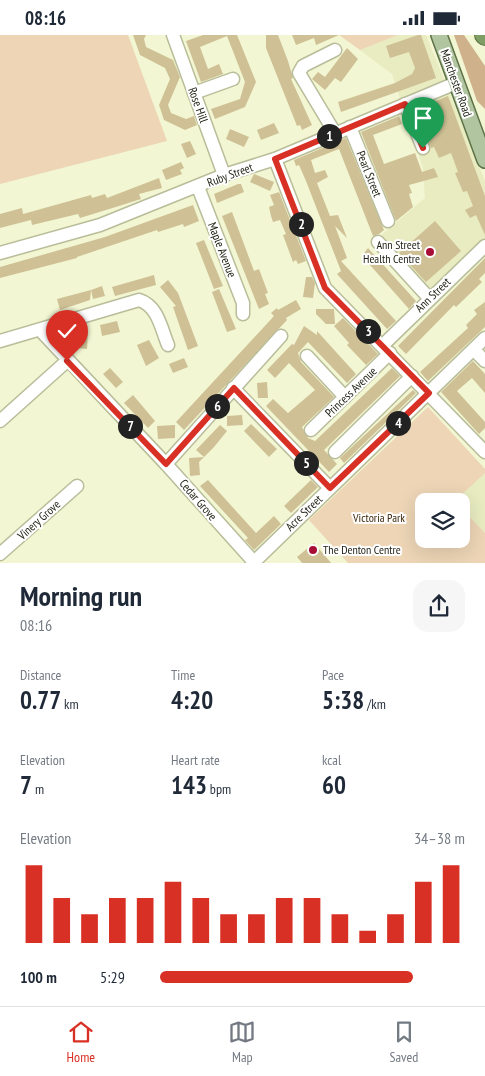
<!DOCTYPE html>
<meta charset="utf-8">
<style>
:root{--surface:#fff;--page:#f6f6f7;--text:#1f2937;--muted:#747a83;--line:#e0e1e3;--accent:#d93025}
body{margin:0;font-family:"PT Sans Narrow",sans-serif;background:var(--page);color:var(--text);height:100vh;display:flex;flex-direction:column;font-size:19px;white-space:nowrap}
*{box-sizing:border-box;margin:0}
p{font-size:16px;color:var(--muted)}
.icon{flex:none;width:28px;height:28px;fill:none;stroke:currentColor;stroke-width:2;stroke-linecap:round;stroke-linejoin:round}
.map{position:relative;height:528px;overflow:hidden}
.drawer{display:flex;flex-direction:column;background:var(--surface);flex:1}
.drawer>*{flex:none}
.buttons{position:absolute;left:415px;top:458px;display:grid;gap:10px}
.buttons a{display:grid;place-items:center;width:55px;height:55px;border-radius:10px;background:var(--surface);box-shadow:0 5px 20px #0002;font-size:25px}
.pin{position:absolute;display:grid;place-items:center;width:42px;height:42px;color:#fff;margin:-51px -21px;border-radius:50% 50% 50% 0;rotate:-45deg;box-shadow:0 0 5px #0007}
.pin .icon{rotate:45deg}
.km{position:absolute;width:25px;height:25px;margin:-12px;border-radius:50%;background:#222;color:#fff;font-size:14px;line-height:25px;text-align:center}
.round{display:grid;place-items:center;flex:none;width:52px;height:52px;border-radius:15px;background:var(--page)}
.head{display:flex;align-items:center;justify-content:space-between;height:85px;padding:0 20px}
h1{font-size:28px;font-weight:700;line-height:38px}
.stats{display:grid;grid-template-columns:repeat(3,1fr);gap:8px;height:85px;padding:5px 20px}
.stats div{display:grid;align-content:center}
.stats b{font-size:25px;font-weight:700}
.stats small{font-size:14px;font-weight:400}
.stats p{font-size:14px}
.chart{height:140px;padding:10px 20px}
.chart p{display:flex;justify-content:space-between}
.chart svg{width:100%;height:90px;margin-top:5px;stroke:var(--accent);stroke-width:6}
ul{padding:0 20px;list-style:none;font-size:16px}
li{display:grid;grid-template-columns:80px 60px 1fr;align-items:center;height:38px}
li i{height:12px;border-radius:6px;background:var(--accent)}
.status{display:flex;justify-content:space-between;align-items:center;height:35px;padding:0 25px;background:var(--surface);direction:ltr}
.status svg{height:14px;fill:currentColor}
.dock{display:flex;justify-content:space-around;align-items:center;height:70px;border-top:1px solid var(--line);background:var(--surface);font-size:14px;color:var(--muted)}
.dock a{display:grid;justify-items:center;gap:2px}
.dock .active{color:var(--accent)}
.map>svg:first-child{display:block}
</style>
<div class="status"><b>08:16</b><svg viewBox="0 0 49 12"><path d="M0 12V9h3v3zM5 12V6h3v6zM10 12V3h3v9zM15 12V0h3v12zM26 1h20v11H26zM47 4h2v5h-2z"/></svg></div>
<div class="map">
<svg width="485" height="529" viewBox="0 0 485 529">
<rect width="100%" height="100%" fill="#f2f6d2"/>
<g fill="#e8ecc0">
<path d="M398 0H426L485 146V216L436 267 379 202 425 163 423 133 392 39 360 15Z"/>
<path d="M485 438V498L461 473V466H455Z"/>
</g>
<g fill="#edd5b6">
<path d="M0 0H128L167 106 0 149Z"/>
<path d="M339 0H398L360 15Z"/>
<path d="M428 372 485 434V438L455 466H424V504H461V473L485 498V528H348L309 485Z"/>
</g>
<path fill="#cfb28c" d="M454 0H464L485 31V74L477 66Z"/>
<g fill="#cfc195">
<path d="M133 0H146L144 4 146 12 173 25 180 42 168 70 171 78 186 84 194 81 197 90 185 95 164 85 159 70 170 44 165 33 140 20Z"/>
<path d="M203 0H237L256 47 245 72 215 84 211 74 240 64 245 47 227 1 200 12 208 34 219 29 223 39 201 47 186 6Z"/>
<path d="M266 0H278L288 26 293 43 291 44 312 90 302 95 300 90 297 91 266 13Z"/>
<path d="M292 0H339L316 10 314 3 296 10Z"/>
<path d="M418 0H421L436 43 341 77 338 67 395 48 412 39 415 33 409 17 390 23 386 11Z"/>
<path d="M347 13 358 24 341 47 335 43 325 55 312 44 318 37 325 42Z"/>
<path d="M448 61 485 161V200L476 180 470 183 465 175 473 171 467 156 463 157 455 138 458 137 451 118 439 123 434 112 431 113 426 98 440 90 435 77 419 83 416 74Z"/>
<path d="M399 81 402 89 373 100 384 129 415 118 422 137 434 133 438 142 409 150 412 158 409 159 413 172 396 186 361 97Z"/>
<path d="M274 88 279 98 261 105 257 95Z"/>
<path d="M230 94 249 102 244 112 226 104Z"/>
<path d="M346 103 384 195 379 199 373 201 339 114 311 125 315 138 325 135 328 142 317 148 330 181 338 180 347 203 335 191 347 223 341 226 396 286 387 294 337 239 341 236 306 146 299 130 296 131 294 125Z"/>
<path d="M190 106 196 119 187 123 181 109Z"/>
<path d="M181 127 184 133 180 135 182 139 166 145 162 135Z"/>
<path d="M254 139 274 147 270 156 250 147Z"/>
<path d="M159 143 162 153 139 159 141 164 119 171 80 183 78 179 32 190 31 185 0 193V179L22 173 23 179 91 160 92 163 105 159 107 163Z"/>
<path d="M238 149H241L244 157 217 168 214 159Z"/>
<path d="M279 157 306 226 298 229 296 225 293 227 283 200 286 199 280 185 273 187 271 181 269 172 274 170 270 160Z"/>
<path d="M193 170 199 186 184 192 183 189 158 197 157 195 77 222V223L0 243V232L105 202Z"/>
<path d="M232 177 254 236 259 234 268 258 265 259 269 269 259 274 222 181Z"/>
<path d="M435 186 461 216 426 247 399 218Z"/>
<path d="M204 205 223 251 214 254 196 208Z"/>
<path d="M368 213 416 266 409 274 362 221Z"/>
<path d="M485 223V238L479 244 482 247 456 272 454 270 406 319 398 311Z"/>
<path d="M154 240 156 250 115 261 112 252Z"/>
<path d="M306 242H312L315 248 313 263 303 262Z"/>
<path d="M168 245 178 258 198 311 188 315 173 272 176 271 160 252Z"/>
<path d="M102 251 105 261 93 264 91 255Z"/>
<path d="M219 254 236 294 227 297 212 257Z"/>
<path d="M91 255 90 265 60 275 57 264Z"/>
<path d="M296 265 301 274 286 283 287 285 184 395 176 387 274 281 271 278 277 273 278 275Z"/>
<path d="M485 267V292L428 346 420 337 468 293 466 290 477 279 474 275Z"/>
<path d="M316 274H334L335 289H326L316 279Z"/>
<path d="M343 283 378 319 366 330 347 310 349 308 334 291Z"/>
<path d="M117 286 120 297 102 301 100 290Z"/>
<path d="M304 291 317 300V296L356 339 347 348 308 307 298 318 301 327 334 362 302 392 308 403 315 406 392 333 400 341 324 415 337 429 329 437 266 371 273 364 288 378 315 355 289 328 275 343 267 335 292 309 294 310Z"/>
<path d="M78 296 88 297 87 314 77 313Z"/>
<path d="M149 305 159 323 146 331 137 310Z"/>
<path d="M184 323 188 332 173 338 169 329Z"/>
<path d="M473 326 485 339V358L472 343 457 356 485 387V393L479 399 441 357Z"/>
<path d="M110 333 123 347 116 353 103 339Z"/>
<path d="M267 347 268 363H258L257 348Z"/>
<path d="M413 355 416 358 344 428 340 423Z"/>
<path d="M133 360 155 386 148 393 124 368Z"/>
<path d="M242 380 243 390 227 391V381Z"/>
<path d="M251 389 277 414 269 422 244 396Z"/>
<path d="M175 390V403L158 404 157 391Z"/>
<path d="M220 390 227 396 214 412 199 427 200 440 190 441 189 423 204 422 196 415Z"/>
<path d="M208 445 256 498 274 481 281 489 254 515 245 505 248 503 200 451Z"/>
<path d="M311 445 318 452 291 478 284 471Z"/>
<path d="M314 508 332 529H303L297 522Z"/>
</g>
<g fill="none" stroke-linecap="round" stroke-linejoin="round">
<g stroke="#b9bd9a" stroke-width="15">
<g id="minor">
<path d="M173 0 224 140"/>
<path d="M335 15 303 31 299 38 335 98"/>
<path d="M194 58 233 44"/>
<path d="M405 69 423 113"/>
<path d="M350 92 388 186"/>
<path d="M275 124 325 253 485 417"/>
<path d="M198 152 243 268V279"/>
<path d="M378 207 429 263"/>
<path d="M0 218 100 190 224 140 275 124 456 48"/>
<path d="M40 295 166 429 254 527"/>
<path d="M0 306 139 265C158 271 161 293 168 310"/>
<path d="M383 310 485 211"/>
<path d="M474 315 485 326"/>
<path d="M307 321 345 362"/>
<path d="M233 353 330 453"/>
<path d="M0 386 67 326"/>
<path d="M311 395 390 318"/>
<path d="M335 417 412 341"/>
<path d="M166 429 281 301"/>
<path d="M0 519 77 451"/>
<path d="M252 529 485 303"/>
</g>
</g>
<g stroke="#5d7247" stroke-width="18">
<path id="major" d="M439 0 485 125"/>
</g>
<g stroke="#5d7247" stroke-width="20">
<path id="highway" d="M484 0 485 1"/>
</g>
<use href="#minor" stroke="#fff" stroke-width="12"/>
<use href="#major" stroke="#b2c5a1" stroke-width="15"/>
<use href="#highway" stroke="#7f9e63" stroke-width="18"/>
</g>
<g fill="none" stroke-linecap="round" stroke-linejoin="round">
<g stroke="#fff" stroke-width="10">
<path id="route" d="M67 326 166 429 234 353 330 453 429 358 325 253 275 124 405 69 423 113"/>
</g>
<use href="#route" stroke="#d93025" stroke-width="6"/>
</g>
<g fill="#a70d35" stroke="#fff" stroke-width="2">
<circle cx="430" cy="217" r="5"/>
<circle cx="313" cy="515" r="5"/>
</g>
<g text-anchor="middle" stroke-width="4" stroke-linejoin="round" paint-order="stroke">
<g font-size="12" fill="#1e1f12" stroke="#fff">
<text transform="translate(456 48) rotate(70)" y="4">Manchester Road</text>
<text transform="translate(198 70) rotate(70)" y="4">Rose Hill</text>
<text transform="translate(369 139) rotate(68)" y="4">Pearl Street</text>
<text transform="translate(230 140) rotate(-20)" y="4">Ruby Street</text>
<text transform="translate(222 215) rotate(69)" y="4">Maple Avenue</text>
<text transform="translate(433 260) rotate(-44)" y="4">Ann Street</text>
<text transform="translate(351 357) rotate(-44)" y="4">Princess Avenue</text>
<text transform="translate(198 465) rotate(49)" y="4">Cedar Grove</text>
<text transform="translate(304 478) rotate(-44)" y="4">Acre Street</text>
<text transform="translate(39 485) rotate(-42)" y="4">Vinery Grove</text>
</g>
<g font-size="12" fill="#1e1f12" stroke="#fff" text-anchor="end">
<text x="420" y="214">Ann Street<tspan x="420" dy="14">Health Centre</tspan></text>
<text x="323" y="519" text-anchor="start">The Denton Centre</text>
</g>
<g font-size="12" fill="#3d2809" stroke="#fff">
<text x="379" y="487">Victoria Park</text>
</g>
</g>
</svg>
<div class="buttons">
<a><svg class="icon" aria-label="layers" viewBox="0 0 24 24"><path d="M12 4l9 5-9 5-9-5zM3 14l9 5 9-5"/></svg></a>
</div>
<div class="pin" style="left:423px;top:113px;background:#1e9e55"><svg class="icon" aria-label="arrive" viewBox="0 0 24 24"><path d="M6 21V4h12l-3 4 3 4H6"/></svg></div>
<div class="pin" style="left:67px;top:326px;background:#d93025"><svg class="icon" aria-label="check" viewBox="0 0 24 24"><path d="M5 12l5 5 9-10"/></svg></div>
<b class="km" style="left:329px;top:101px">1</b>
<b class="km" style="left:301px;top:189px">2</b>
<b class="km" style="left:368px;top:296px">3</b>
<b class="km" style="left:398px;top:388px">4</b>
<b class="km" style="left:306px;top:428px">5</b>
<b class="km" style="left:217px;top:371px">6</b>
<b class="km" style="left:130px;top:391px">7</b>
</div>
<section class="drawer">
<div class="head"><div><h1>Morning run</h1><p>08:16</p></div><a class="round"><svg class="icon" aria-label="share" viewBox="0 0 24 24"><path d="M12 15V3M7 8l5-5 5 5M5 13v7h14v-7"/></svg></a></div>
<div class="stats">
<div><p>Distance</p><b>0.77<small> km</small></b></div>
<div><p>Time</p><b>4:20</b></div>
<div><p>Pace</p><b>5:38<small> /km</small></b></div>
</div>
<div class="stats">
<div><p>Elevation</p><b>7<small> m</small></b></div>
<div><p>Heart rate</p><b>143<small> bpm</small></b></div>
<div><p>kcal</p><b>60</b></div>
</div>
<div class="chart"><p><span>Elevation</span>34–38 m</p>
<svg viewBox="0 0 160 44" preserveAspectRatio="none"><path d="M5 44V6M15 44V22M25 44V30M35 44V22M45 44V22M55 44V14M65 44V22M75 44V30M85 44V30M95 44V22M105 44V22M115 44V30M125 44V38M135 44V30M145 44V14M155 44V6"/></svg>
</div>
<ul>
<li><b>100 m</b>5:29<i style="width:83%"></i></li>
</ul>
</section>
<nav class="dock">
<a class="active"><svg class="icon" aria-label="home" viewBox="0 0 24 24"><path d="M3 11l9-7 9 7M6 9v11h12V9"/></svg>Home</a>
<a><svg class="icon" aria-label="map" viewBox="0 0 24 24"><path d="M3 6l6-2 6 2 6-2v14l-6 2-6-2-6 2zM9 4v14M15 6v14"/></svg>Map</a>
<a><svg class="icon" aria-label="saved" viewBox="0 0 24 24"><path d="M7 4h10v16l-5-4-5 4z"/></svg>Saved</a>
</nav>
